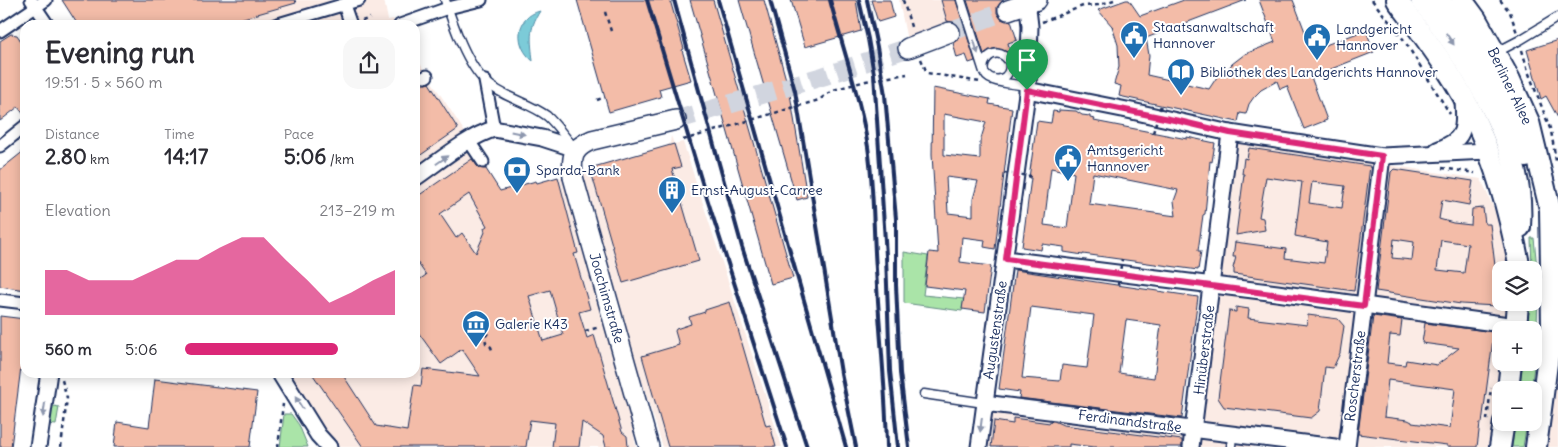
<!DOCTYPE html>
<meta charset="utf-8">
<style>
:root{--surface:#fff;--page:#f7f7f7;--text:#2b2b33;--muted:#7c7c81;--accent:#db2777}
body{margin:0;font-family:Delius,sans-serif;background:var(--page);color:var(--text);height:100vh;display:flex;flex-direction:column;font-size:19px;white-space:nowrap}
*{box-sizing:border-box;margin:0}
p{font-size:16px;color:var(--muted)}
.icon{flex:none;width:28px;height:28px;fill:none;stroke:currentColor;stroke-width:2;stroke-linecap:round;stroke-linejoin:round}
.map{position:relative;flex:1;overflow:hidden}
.panel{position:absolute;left:20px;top:20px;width:400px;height:358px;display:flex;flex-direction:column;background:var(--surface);border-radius:15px;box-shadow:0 2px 12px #0003}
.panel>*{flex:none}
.fabs{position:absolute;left:1492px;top:261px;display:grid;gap:10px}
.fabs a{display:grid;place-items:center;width:50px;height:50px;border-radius:10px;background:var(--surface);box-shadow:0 2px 12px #0003;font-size:25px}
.pin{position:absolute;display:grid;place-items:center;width:42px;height:42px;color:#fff;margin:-51px -21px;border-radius:50% 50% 50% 0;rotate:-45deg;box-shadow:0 0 5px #0007}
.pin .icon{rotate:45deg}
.round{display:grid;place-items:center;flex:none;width:52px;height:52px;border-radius:15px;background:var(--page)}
.headline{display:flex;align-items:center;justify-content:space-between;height:85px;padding:0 25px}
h1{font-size:28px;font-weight:800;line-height:38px}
.stats{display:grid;grid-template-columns:repeat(3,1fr);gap:8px;height:85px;padding:5px 25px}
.stats div{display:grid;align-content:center}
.stats b{font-size:21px;font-weight:800}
.stats small{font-size:14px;font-weight:400}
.stats p{font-size:14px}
.chart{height:140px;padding:10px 25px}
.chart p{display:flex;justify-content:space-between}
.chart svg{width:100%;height:90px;margin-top:5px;fill:var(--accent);opacity:.7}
ul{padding:0 25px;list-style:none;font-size:16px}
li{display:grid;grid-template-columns:80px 60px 1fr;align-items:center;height:38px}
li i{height:12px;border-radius:6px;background:var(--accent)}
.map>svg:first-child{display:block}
</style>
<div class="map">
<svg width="1558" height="447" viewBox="0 0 1558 447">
<rect width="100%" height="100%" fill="#fff"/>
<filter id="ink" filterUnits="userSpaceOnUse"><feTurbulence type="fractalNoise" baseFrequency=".02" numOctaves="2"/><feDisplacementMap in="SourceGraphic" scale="10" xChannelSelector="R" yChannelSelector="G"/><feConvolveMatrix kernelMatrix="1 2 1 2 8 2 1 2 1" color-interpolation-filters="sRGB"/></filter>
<g filter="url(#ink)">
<g fill="#fbebe5">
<path d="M61 0H384L388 20 393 19 395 25H78Z"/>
<path d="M899 0H1019L907 41Z"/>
<path d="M415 56 470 140 479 159 501 194 508 189 536 181 537 183 567 176 614 323 636 447H320L278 373 415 372Z"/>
<path d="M671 136 674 144 683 142 782 447H663L576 176 666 147 670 143Z"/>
<path d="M1236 142 1481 179 1520 269 1501 270V302L1518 303 1501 330 1500 447H972L976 409 1196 439Z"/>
<path d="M1558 220V447H1536Z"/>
</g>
<g fill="#aae4a8" stroke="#628a83">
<path d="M1531 238H1534C1540 288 1538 340 1531 390H1519L1523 363 1534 362V330H1527L1530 303 1534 302V270H1532Z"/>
<path d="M904 252 928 256 923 295 964 299 962 311 904 303Z"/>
<path d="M49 405 59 407 56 425 46 424Z"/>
<path d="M284 414H291L299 425 308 447H280Z"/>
<path d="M1515 423H1527L1523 447H1512Z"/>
</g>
<path fill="#7ccbd8" stroke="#558da7" d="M540 11C528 30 531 40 533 61 514 46 515 17 540 11Z"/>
<g fill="#f3bca8" stroke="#1b2f5e" fill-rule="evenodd">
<path d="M62 0H295L296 3 219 25H78Z"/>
<path d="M577 0H670L684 49 682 50 691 80 659 89 661 97 609 112Z"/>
<path d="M690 0H713L793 278 771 284Z"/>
<path d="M739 0H764L790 94 807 197 797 200Z"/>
<path d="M791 0H856L861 31 805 47Z"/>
<path d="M871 0H890L894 17 878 22Z"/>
<path d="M941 0H956L975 61 969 63 966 55 957 58 953 43 959 39 961 33V28L957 23 947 21Z"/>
<path d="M967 0H1003L997 7V13L1001 19 1006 21H1011L1017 40 1008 43 1010 51 1007 52 996 48 990 50 984 54Z"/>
<path d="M1126 0H1129L1140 16 1184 0H1246L1146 38 1149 55 1147 75 1209 89 1219 74 1222 76 1232 64 1245 54 1275 42 1259 0H1293L1312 50 1366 30 1374 52 1311 77 1327 120 1304 129 1287 86 1280 89 1277 81 1261 90 1254 97 1249 104 1246 114 1240 113 1238 122 1119 96 1121 86 1114 84 1119 67 1118 45 1112 26 1098 10Z"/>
<path d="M11 34 17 35 25 47V116L18 107 0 121V41Z"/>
<path d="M1558 40V118L1546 96 1541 99 1527 50Z"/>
<path d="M415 61 421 71 418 76 419 81 424 84 429 83 458 129 415 159Z"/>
<path d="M933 88 990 99 989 104 1012 108 995 249 984 247 985 240 962 237 960 262 991 266 985 312 962 309 965 291 925 286 929 252 938 253 932 154ZM944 114 986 122 980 142V159L944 155ZM946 177 978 181 973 199V216L948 213Z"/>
<path d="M1059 110 1076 111 1082 115 1090 116V118L1095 119 1094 121 1187 139V137L1215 143 1212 162 1210 161 1205 214 1203 215 1198 251H1201L1198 270 1083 254V255L1064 252V247L1042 244 1041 250 1022 247 1031 178H1029L1037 121 1051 123 1053 111 1059 112ZM1051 168 1074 173 1067 228 1044 225ZM1093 173 1178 190 1174 201 1176 216 1089 204Z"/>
<path d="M674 144 681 167 672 169 699 261 623 283 590 168Z"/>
<path d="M1249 148 1370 166 1354 291 1234 274V269L1233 268 1236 257H1233L1235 242 1286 249 1285 258 1324 263 1327 242 1295 236 1302 182 1266 177 1259 217 1263 218 1265 230 1236 235 1244 174H1242L1244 158 1247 159ZM1312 182 1345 186 1342 208 1309 203Z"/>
<path d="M25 150V290L0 286V170Z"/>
<path d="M472 159 479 168 486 169 500 191 536 181 537 183 558 177 578 253 574 254 590 309 579 312 587 338 594 335 622 432 627 436 628 447H606L603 436 582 422 579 447H552L555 423 530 420 526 447H363L311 372H341L376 426 407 431 414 385 421 386 423 369 480 376 462 349 441 364 415 328V283L426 275 415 259V198ZM469 194 487 226 484 228 485 232 476 253 462 233 456 238 440 214ZM550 290 563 335 543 341 529 296Z"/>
<path d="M1394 169 1473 181 1469 205 1442 200 1439 219 1453 223 1471 225 1472 209 1483 208 1485 224H1490L1496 274H1498L1496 306 1461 304 1376 291 1391 172ZM1394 239 1414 242 1412 260 1392 258ZM1441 240 1468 244 1464 273 1437 270Z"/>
<path d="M1015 270 1198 297 1182 418 1019 398 1020 392 999 389ZM1031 307 1094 315 1087 368 1062 365 1060 381 1022 378ZM1126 320 1161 325 1154 378 1119 373Z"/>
<path d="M730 302 766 426 770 425 776 447H668L642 356 679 345 675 331 676 329 691 324 689 317 705 312V310Z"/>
<path d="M1236 307 1249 309 1248 318 1307 325 1308 315 1338 319 1344 326 1340 353 1333 368 1325 367 1320 411 1311 418 1224 407 1218 398 1229 311 1236 312Z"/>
<path d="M0 316 25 319V335L11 447H0Z"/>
<path d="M1373 316 1402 320 1400 336 1390 335 1387 363 1405 365 1406 360 1437 365 1459 348 1422 343 1425 323 1494 332 1482 423H1480L1477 447H1447V445L1358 434ZM1388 380 1455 389 1450 428 1412 423V422L1408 420 1384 417Z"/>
<path d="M155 379 257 392 250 447H114L117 422 149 427Z"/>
<path d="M1013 418 1050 423V421H1054L1063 425 1182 440V447H1094L1069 444V447H991L994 421 1013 424Z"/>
</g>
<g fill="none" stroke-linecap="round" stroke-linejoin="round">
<g stroke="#d1d5df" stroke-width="19" stroke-dasharray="19 9" stroke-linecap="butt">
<path d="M950 32 1008 10"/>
<path d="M676 120 824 76 908 48"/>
</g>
<g stroke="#1b2f5e" stroke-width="11">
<g id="service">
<path d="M445 0C453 24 467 65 486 82 504 98 528 102 547 116 556 124 564 136 572 145"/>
<path d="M961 0 984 72C994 85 1011 80 1010 63 994 37 970 72 993 80 1003 84 1017 84 1028 86"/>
<path d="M1495 53 1520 40 1558 17"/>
<path d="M924 394 984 403"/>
<path d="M1231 447 1232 434"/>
</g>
</g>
<g stroke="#1b2f5e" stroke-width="15">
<g id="pedestrian">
<path d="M31 0 48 25"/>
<path d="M344 5 351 25"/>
<path d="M275 25 359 0"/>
<path d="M400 25 448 8 481 0"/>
<path d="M0 31 46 0"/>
<path d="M425 77 427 76"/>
<path d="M485 81 494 129"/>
<path d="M469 141 483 162"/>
<path d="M0 146 25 126"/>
<path d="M0 300 25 303"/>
</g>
</g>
<g stroke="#1b2f5e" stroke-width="19">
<g id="minor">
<path d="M1027 90 1132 111 1230 133 1382 156 1488 151"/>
<path d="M1437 150C1465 140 1465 129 1463 102"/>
<path d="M415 178C437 163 469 136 494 129L542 138 576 149"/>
<path d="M1005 259 1277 293 1516 326"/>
<path d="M279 372 318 435 329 447"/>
<path d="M984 403 1335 447"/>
<path d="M38 447 49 372"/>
<path d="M979 447 1028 86 1030 26 1027 0"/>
<path d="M1191 447 1230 133"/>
<path d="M1347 447 1382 156"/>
</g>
</g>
<g stroke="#1b2f5e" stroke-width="22">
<g id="tertiary">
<path d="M1008 10 1037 0"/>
<path d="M908 48 950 32"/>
<path d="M649 447 573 177C571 157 572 148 592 140L676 120"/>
</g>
</g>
<g stroke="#1b2f5e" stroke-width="24">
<g id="secondary">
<path d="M1397 0C1426 39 1457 79 1477 124 1498 170 1511 220 1520 270"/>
<path d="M1421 0C1461 52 1500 109 1516 174 1520 190 1521 210 1520 227"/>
<path d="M1440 0C1476 48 1508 100 1526 157"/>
<path d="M1462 0 1476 19 1509 78 1529 122 1550 209 1552 326 1536 447"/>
<path d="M1516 330 1518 302"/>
<path d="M1508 390 1511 362"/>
<path d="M1500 447 1504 422"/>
</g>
</g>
<g stroke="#1b2f5e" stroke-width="2.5" stroke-dasharray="4 4" stroke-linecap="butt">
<path d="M903 0 912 30"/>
<path d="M1372 0 1404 40 1450 114"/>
<path d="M1500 0 1510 12 1517 33"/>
<path d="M605 12 611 31"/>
<path d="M362 21 370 18"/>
<path d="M1042 22 1083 6 1098 5 1114 0"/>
<path d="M1522 50 1528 71 1551 131 1556 161"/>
<path d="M921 59 927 73 980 82"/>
<path d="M597 100 605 97"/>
<path d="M683 140 819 100 833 90 866 81 907 74"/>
<path d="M1442 168 1475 173"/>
<path d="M585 331 600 327"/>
<path d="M488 333 485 337 486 343 491 347 493 353"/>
<path d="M1496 356 1498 336"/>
<path d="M1487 420 1491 388"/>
<path d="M61 447 67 398 62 380"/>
<path d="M278 447 283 404"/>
</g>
<use href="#service" stroke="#fff" stroke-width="8"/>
<use href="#pedestrian" stroke="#fff" stroke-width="11"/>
<use href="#minor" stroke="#fff" stroke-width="15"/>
<use href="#tertiary" stroke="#fff" stroke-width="19"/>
<use href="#secondary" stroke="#fff" stroke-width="20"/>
<g stroke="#1b2f5e" stroke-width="4">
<path d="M647 0 704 189 787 447"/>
<path d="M674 0 742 247 807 447"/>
<path d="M718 0 846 447"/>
<path d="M770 0 795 91 841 373 856 447"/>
<path d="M830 0C843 49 860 97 868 147 874 188 873 228 876 269 879 328 886 387 887 447"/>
<path d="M859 0 868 39 874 74 886 256 890 371 898 447"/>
<path d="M867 0 877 47 885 95 896 219V285L900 373 909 447"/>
</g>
<g stroke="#1b2f5e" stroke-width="2.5" stroke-dasharray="4 4" stroke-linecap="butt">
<path d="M1153 133 1161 105"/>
<path d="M1004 173 1031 176"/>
<path d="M1118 285 1122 259"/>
</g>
</g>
<defs><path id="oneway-solid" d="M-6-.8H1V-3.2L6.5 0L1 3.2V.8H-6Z" transform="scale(1.25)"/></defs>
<g fill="#8d97ae">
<use href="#oneway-solid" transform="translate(1450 39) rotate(56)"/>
<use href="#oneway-solid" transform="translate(976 47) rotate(73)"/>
<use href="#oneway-solid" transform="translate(518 133) rotate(12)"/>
<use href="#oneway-solid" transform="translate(442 160) rotate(-35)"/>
<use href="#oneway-solid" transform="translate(299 403) rotate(-122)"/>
<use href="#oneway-solid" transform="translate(44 410) rotate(98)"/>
<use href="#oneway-solid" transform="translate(981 425) rotate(97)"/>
</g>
</g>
<g fill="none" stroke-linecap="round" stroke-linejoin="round" filter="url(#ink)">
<g stroke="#fff" stroke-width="10">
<path id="route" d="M1027 90 1179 121 1230 133 1382 156 1364 306 1006 259Z"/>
</g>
<use href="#route" stroke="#db2777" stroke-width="6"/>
</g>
<defs>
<g id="civic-pin" transform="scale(1.4375)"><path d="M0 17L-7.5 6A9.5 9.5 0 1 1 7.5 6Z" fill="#1f6fb2" stroke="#fff"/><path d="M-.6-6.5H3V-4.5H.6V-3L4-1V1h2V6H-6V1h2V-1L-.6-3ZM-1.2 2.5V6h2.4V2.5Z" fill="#fff"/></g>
<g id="library-pin" transform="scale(1.4375)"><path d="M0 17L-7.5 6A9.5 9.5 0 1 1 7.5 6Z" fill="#1f6fb2" stroke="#fff"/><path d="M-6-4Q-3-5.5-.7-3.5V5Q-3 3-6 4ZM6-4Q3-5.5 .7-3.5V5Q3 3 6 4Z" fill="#fff"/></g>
<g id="bank-pin" transform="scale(1.4375)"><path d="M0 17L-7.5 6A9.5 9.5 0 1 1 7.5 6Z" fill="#1f6fb2" stroke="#fff"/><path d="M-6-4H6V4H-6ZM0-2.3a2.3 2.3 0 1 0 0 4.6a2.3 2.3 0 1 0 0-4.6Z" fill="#fff"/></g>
<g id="building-pin" transform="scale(1.4375)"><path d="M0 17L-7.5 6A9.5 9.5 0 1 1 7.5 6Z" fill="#1f6fb2" stroke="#fff"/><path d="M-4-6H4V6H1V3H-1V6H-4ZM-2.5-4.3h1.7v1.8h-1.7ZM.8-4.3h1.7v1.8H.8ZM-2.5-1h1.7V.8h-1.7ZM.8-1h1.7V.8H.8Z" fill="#fff"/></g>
<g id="museum-pin" transform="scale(1.4375)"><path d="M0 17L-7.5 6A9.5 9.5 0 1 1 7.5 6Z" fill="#1f6fb2" stroke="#fff"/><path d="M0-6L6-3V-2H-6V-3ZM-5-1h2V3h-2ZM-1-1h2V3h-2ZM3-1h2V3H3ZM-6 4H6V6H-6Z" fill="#fff"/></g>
</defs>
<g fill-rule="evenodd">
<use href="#civic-pin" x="1134" y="35"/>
<use href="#civic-pin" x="1317" y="37"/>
<use href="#library-pin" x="1181" y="72"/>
<use href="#civic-pin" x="1068" y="158"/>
<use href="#bank-pin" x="517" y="170"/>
<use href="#building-pin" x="672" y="190"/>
<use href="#museum-pin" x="476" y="324"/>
</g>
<g text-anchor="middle" stroke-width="4" stroke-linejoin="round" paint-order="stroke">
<g font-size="14" fill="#1b2f5e" stroke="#fff" text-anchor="start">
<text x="1153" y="32">Staatsanwaltschaft<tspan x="1153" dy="16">Hannover</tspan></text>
<text x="1336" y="34">Landgericht<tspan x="1336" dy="16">Hannover</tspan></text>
<text x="1200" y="77">Bibliothek des Landgerichts Hannover</text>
<text x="1087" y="155">Amtsgericht<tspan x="1087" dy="16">Hannover</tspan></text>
<text x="536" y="175">Sparda-Bank</text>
<text x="691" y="195">Ernst-August-Carree</text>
<text x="495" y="329">Galerie K43</text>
</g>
<g font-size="14" fill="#1b2f5e" stroke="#fff">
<text transform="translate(1510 86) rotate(64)" y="5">Berliner Allee</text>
<text transform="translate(607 298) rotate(74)" y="5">Joachimstraße</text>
<text transform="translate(995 330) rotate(-82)" y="5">Augustenstraße</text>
<text transform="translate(1204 350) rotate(-83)" y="5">Hinüberstraße</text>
<text transform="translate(1355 376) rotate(-83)" y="5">Roscherstraße</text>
<text transform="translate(1130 421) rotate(7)" y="5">Ferdinandstraße</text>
</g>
</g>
</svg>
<div class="fabs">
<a><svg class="icon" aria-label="layers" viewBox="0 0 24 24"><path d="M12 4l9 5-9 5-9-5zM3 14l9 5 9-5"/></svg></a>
<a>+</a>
<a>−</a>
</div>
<div class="pin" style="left:1027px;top:90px;background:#1e9e55"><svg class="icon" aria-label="arrive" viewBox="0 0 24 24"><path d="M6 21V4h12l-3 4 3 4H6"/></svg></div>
<section class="panel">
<div class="headline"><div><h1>Evening run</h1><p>19:51 · 5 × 560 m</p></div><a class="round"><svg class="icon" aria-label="share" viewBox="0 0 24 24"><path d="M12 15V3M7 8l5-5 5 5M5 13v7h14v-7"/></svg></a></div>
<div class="stats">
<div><p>Distance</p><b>2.80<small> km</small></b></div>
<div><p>Time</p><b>14:17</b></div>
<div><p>Pace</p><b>5:06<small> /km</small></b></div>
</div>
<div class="chart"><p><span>Elevation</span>213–219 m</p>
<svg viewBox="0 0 160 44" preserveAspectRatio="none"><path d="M0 44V22L10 22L20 27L30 27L40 27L50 22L60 17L70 17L80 11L90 6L100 6L110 17L120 27L130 38L140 33L150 27L160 22V44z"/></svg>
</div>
<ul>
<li><b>560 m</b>5:06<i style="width:73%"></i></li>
</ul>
</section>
</div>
